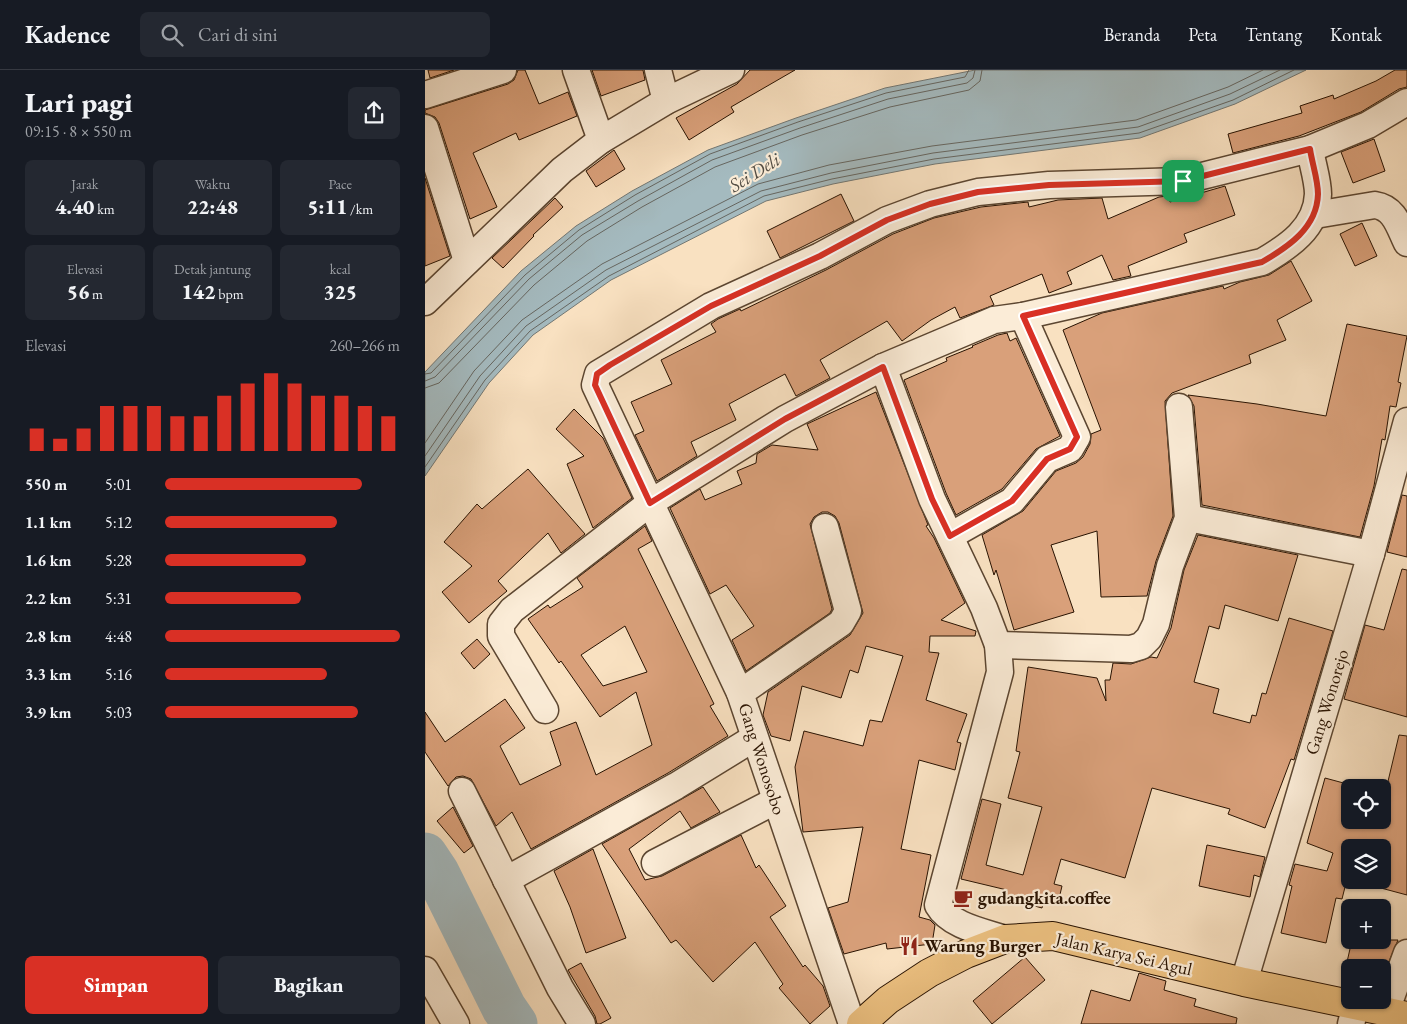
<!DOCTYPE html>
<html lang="id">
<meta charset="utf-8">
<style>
:root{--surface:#171b24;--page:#242831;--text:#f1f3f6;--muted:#9ea1a6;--line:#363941;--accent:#d93025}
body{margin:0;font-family:"EB Garamond",serif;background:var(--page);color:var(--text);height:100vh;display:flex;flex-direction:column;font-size:19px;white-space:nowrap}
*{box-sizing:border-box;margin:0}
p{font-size:16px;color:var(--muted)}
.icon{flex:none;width:28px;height:28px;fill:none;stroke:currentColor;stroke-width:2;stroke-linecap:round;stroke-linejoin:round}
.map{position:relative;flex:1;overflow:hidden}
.panel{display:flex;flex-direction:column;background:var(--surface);width:425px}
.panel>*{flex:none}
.tools{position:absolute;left:916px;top:709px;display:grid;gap:10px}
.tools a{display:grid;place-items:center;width:50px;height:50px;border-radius:8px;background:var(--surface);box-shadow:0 1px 4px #0004;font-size:25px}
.pin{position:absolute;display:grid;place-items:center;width:42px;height:42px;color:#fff;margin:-21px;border-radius:10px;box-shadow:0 2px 8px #0006}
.round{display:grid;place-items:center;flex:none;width:52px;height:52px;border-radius:8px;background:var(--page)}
.summary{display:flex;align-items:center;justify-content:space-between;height:85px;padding:0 25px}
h1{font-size:28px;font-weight:800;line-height:38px}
.stats{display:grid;grid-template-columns:repeat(3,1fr);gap:8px;height:85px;padding:5px 25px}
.stats div{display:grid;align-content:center;border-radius:8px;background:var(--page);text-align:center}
.stats b{font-size:21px;font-weight:800}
.stats small{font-size:14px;font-weight:400}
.stats p{font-size:14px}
.chart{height:140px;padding:10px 25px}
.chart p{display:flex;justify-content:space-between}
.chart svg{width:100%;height:90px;margin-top:5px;stroke:var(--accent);stroke-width:6}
.button{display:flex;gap:10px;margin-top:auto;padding:10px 25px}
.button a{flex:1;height:58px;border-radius:8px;background:var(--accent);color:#fff;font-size:20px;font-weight:800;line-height:58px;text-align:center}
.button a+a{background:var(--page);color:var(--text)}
ul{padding:0 25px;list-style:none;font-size:16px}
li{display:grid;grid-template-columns:80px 60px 1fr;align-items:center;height:38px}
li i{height:12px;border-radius:6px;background:var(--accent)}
header{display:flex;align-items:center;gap:30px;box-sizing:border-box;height:70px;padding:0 25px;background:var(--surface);border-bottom:1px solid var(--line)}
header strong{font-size:24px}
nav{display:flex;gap:28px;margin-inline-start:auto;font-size:18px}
.search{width:350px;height:45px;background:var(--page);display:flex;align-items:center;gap:12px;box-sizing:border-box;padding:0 18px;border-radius:8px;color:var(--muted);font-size:19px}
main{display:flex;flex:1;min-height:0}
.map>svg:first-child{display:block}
</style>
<header>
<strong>Kadence</strong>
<div class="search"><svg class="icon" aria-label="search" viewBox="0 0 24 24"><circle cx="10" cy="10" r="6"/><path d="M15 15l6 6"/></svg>Cari di sini</div>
<nav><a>Beranda</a><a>Peta</a><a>Tentang</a><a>Kontak</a></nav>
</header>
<main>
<section class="panel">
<div class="summary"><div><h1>Lari pagi</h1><p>09:15 · 8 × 550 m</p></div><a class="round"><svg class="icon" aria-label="share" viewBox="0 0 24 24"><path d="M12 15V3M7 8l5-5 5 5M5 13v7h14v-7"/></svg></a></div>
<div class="stats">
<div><p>Jarak</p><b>4.40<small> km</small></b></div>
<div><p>Waktu</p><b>22:48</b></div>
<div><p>Pace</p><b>5:11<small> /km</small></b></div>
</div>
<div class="stats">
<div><p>Elevasi</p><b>56<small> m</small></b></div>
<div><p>Detak jantung</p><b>142<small> bpm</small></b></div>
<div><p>kcal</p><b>325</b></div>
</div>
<div class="chart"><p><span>Elevasi</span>260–266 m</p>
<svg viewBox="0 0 160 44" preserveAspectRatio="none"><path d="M5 44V33M15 44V38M25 44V33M35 44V22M45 44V22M55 44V22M65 44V27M75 44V27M85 44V17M95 44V11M105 44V6M115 44V11M125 44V17M135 44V17M145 44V22M155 44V27"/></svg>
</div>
<ul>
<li><b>550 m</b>5:01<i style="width:84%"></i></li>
<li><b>1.1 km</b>5:12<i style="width:73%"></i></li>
<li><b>1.6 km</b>5:28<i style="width:60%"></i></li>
<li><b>2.2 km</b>5:31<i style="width:58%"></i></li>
<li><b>2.8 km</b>4:48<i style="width:100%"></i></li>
<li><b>3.3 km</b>5:16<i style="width:69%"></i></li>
<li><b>3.9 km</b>5:03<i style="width:82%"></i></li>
</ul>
<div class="button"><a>Simpan</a><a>Bagikan</a></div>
</section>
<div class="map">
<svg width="982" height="954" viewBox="0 0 982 954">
<rect width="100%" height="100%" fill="#f9e1c1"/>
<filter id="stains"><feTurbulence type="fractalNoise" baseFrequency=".004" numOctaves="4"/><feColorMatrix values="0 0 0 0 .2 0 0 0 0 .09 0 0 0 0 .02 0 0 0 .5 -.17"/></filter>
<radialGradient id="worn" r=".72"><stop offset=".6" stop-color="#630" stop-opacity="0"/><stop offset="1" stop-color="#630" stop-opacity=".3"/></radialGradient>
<path fill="#a4babf" stroke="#727773" d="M550 0H881L810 34 715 68 510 94 408 114 341 131 186 210 108 265 64 313 0 406V302L96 201 151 156 207 121 283 80 371 48 460 18Z"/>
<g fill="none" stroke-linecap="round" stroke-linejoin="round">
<g stroke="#666660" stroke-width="1">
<path d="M0 304 6 303 100 205 154 160 210 125 285 84 373 52 461 23 540 7 544 0"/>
<path d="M0 311 10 307 104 209 157 165 213 131 287 90 375 58 463 29 542 13 548 8 550 0"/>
<path d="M0 318 14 313 109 215 162 171 217 137 290 97 377 65 465 37 544 20 555 11 557 0"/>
<path d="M0 373 49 301 97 250 177 194 333 114 404 95 507 76 711 50 803 17 838 0"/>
<path d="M0 386 55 306 101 256 181 200 336 121 406 103 508 83 713 57 805 24 855 0"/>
<path d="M0 397 60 310 105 261 184 206 339 126 407 109 509 89 714 63 808 30 869 0"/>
</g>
<path stroke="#a4babf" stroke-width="45" d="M0 785 12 803 79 938 90 954"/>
</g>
<g fill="#d9a07a" stroke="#281201" fill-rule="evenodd">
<path d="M3 0H29L5 8Z"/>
<path d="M93 0H100L114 34 143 22 152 46 94 70 91 63 48 83 72 137 45 149 14 53 10 47 0 43V40L83 14 89 10Z"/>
<path d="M167 0H218L220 10 176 26Z"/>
<path d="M325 0H370L306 37 309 42 264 70 251 48 312 14Z"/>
<path d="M970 0H982V17L974 19 936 42 874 66 808 83 803 64 877 43 875 36 908 25 909 29 951 11Z"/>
<path d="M949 69 960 101 928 113 916 82Z"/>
<path d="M189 80 200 99 171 117 161 101Z"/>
<path d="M0 108 25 186 0 196Z"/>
<path d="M800 116 810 145 759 164 762 172 703 196 706 206 688 210 677 185 642 202 647 214 624 223 617 204 565 226 569 235 535 248 530 237 506 250 477 271 462 251 395 290 405 308 371 326 360 304 304 334 311 350 266 372 272 386 232 411 210 365 219 361 206 332 247 314 236 290 291 262 286 254 293 249 315 239 316 241 401 200 468 164 509 148 556 137 603 132 604 137 633 130 677 128 683 149 734 127 743 126 745 132Z"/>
<path d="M416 124 429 151 355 188 342 161Z"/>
<path d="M130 128 138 137 108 165 109 166 78 198 67 188Z"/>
<path d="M937 153 952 186 930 196 915 164Z"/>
<path d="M866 191 887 231 852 250 861 270 824 285 826 293 747 323 740 331 748 446 731 491 722 526 676 527 672 461 626 475 649 542 589 560 571 500 569 505 557 465 598 441 631 401 651 393 658 387 665 374 666 364 676 360 638 260 677 243 798 216 799 219 815 212 844 205Z"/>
<path d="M922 254 982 266 973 312 976 313 971 337 965 336 960 370 957 369 949 416 935 467 777 435 769 336 763 325 832 334 901 346Z"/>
<path d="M582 263 585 271 591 268 635 366 611 379 577 419 531 445 521 423 479 310 522 291 521 288 548 277 547 276 573 265Z"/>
<path d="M451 322 503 455 501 456 509 468 540 533 516 550 551 561 550 566H505L504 582 514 583 501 630 542 644 532 672 536 673 530 700 494 690 476 779 506 785 494 847 505 850 510 855 507 874 462 879 461 873 419 884 403 838 423 832 438 757 378 762 370 697 379 661 438 676 445 650 457 652 478 586 441 576 433 603 425 600 416 628 377 616 365 671 346 666 338 645 343 622 425 565 438 543 414 453 410 446 403 442H397L389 447 385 454 407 539 405 543 321 601 307 570 329 556 301 515 285 524 245 438 275 419 280 430 317 414 312 401 331 393 332 384 347 375 393 380 382 354Z"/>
<path d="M149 339 178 368 207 428 168 458 142 394 159 386 131 359Z"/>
<path d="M103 399 160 464 136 483 123 463 73 511 82 521 44 553 17 522 47 496 19 472 52 434 57 439Z"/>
<path d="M977 425 982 426V487L962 482Z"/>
<path d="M220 456 227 471 213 479 289 634 285 636 303 666 243 703 106 779 87 742 71 756 46 709 38 706 31 707 23 716 0 682V642L20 672 80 629 100 658 75 676 95 715 136 695 125 662 151 652 171 705 227 675 211 622 175 647 136 591 134 593 103 549 123 535 125 538 158 517 152 508ZM200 556 222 602 178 616 156 585Z"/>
<path d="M773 465 873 485 853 551 800 535 794 559 784 556 769 612 794 619 788 643 825 653 827 645 831 646 837 623 841 624 864 548 908 561 869 690 866 689 840 758 803 744 805 739 727 718 700 808 636 789 629 814 637 816 633 833 619 830 617 838 580 828 582 820 536 809 557 729 576 734 561 795 598 805 617 737 583 728 595 682 591 681 603 597 672 608 681 631 680 610H685L688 593 706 594 726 587 732 588 746 558 759 500Z"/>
<path d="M977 499 982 500V647L919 629 940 555 959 560Z"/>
<path d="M52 569 65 584 49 599 36 583Z"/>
<path d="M974 665 982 666V825L926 810H958V778H925V810L922 809 917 829 911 828 901 873 856 863 867 816 864 815 870 794 902 801 908 783 882 773 900 708 937 718H925V750H958V723L960 724Z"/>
<path d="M278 717 295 742 266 758 255 741 204 779 220 810 237 806 316 765 331 798 334 795 361 836 345 847 378 897 380 895 398 916 405 936 385 954 354 918 358 914 330 872 288 912 251 870 246 873 177 774Z"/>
<path d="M28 737 48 776 39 783 12 751Z"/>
<path d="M782 775 840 787 835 807 829 805 825 827 774 816Z"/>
<path d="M168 779 201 868 161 883 145 837 129 801Z"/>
<path d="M927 870H973L960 901 958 898H946L922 892Z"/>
<path d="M600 887 620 910 567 954 548 931Z"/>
<path d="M156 893 186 948 175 954H172L170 946 143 900Z"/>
<path d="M714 903 741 911 739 920 771 929 769 936 812 948 811 954H656L666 920 705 931Z"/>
</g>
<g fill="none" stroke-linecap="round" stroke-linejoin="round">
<g stroke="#5c4631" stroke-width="29">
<g id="minor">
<path d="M151 0 176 70"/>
<path d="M233 0 241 31"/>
<path d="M0 25 78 0"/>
<path d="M0 58 42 191"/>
<path d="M890 145 950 135C970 138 974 157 982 173"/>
<path d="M0 232 137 100 176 70 241 31 306 0"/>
<path d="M458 297 507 429 559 538 573 575 575 602 513 835C525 856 559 862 580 869"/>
<path d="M763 448 946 484"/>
<path d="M525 466 587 431 622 389 645 379 652 367 598 246"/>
<path d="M573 575 706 579 716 576 724 568 731 554 745 496 763 448 754 337"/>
<path d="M315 623 416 553 423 541 400 457"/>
<path d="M120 640 76 566V554L87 540 225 433 360 349 458 297 569 250 598 246 837 192C863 177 892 158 893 124 893 110 887 93 885 79"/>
<path d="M37 721 135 918 157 954"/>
<path d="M230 793 350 731"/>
<path d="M81 810 251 716 329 668"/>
<path d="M0 900 31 954"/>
<path d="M819 912 946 484 982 351"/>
<path d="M961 941 982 883"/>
<path d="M427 954 315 623 170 315 173 304 286 236 395 186 462 150 505 134 553 122 624 115 757 111 885 79 943 55 982 32"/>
<path d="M926 954 931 935"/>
</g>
</g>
<g stroke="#281201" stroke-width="30">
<path id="major" d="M436 954 463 930 504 903 541 884 580 869 628 866 819 912 982 946"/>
</g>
<use href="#minor" stroke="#fbecd7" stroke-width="26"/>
<use href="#major" stroke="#ecc080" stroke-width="28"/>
</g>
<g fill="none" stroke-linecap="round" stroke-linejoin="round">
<g stroke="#fff" stroke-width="10">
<path id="route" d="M885 79C887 93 893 110 893 124 892 158 863 177 837 192L598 246 652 367 645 379 622 389 587 431 525 466 507 429 458 297 360 349 225 433 170 315 172 304 185 295 286 236 395 186 462 150 505 134 553 122 624 115 758 111Z"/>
</g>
<use href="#route" stroke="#d93025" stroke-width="6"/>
</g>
<defs>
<g id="cafe-bare" transform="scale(1.5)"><path d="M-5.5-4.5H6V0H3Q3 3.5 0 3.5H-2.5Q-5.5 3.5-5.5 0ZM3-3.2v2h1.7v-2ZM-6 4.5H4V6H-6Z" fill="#8f2418" stroke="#fbecd7" stroke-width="2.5" paint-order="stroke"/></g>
<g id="restaurant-bare" transform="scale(1.5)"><path d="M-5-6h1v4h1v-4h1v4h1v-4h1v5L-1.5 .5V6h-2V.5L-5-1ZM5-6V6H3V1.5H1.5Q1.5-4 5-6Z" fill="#8f2418" stroke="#fbecd7" stroke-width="2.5" paint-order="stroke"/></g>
</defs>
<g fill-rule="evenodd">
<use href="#cafe-bare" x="538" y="828"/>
<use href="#restaurant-bare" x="484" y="876"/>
</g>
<g text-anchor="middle" stroke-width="4.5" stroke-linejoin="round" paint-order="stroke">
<g font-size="18" fill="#281201" stroke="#fbecd7">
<text transform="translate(902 632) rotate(-73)" y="6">Gang Wonorejo</text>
<text transform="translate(337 689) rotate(72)" y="6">Gang Wonosobo</text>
<text transform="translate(699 884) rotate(13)" y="6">Jalan Karya Sei Agul</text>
</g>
<g font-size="18" font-weight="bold" fill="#281201" stroke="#fbecd7" text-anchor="start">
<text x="553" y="834">gudangkita.coffee</text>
<text x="499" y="882">Warung Burger</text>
</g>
<g font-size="19" font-style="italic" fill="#534d44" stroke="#fbecd7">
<text transform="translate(329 102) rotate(-32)" y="7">Sei Deli</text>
</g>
</g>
<rect width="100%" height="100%" filter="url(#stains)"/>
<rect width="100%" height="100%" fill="url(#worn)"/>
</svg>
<div class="tools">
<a><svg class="icon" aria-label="locate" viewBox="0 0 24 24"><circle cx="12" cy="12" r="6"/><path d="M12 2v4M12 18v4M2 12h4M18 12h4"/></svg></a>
<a><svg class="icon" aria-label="layers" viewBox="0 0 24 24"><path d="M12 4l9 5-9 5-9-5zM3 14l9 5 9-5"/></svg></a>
<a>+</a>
<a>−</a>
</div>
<div class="pin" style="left:758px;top:111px;background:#1e9e55"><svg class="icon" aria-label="arrive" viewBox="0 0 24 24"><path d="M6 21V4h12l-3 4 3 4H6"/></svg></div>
</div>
</main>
